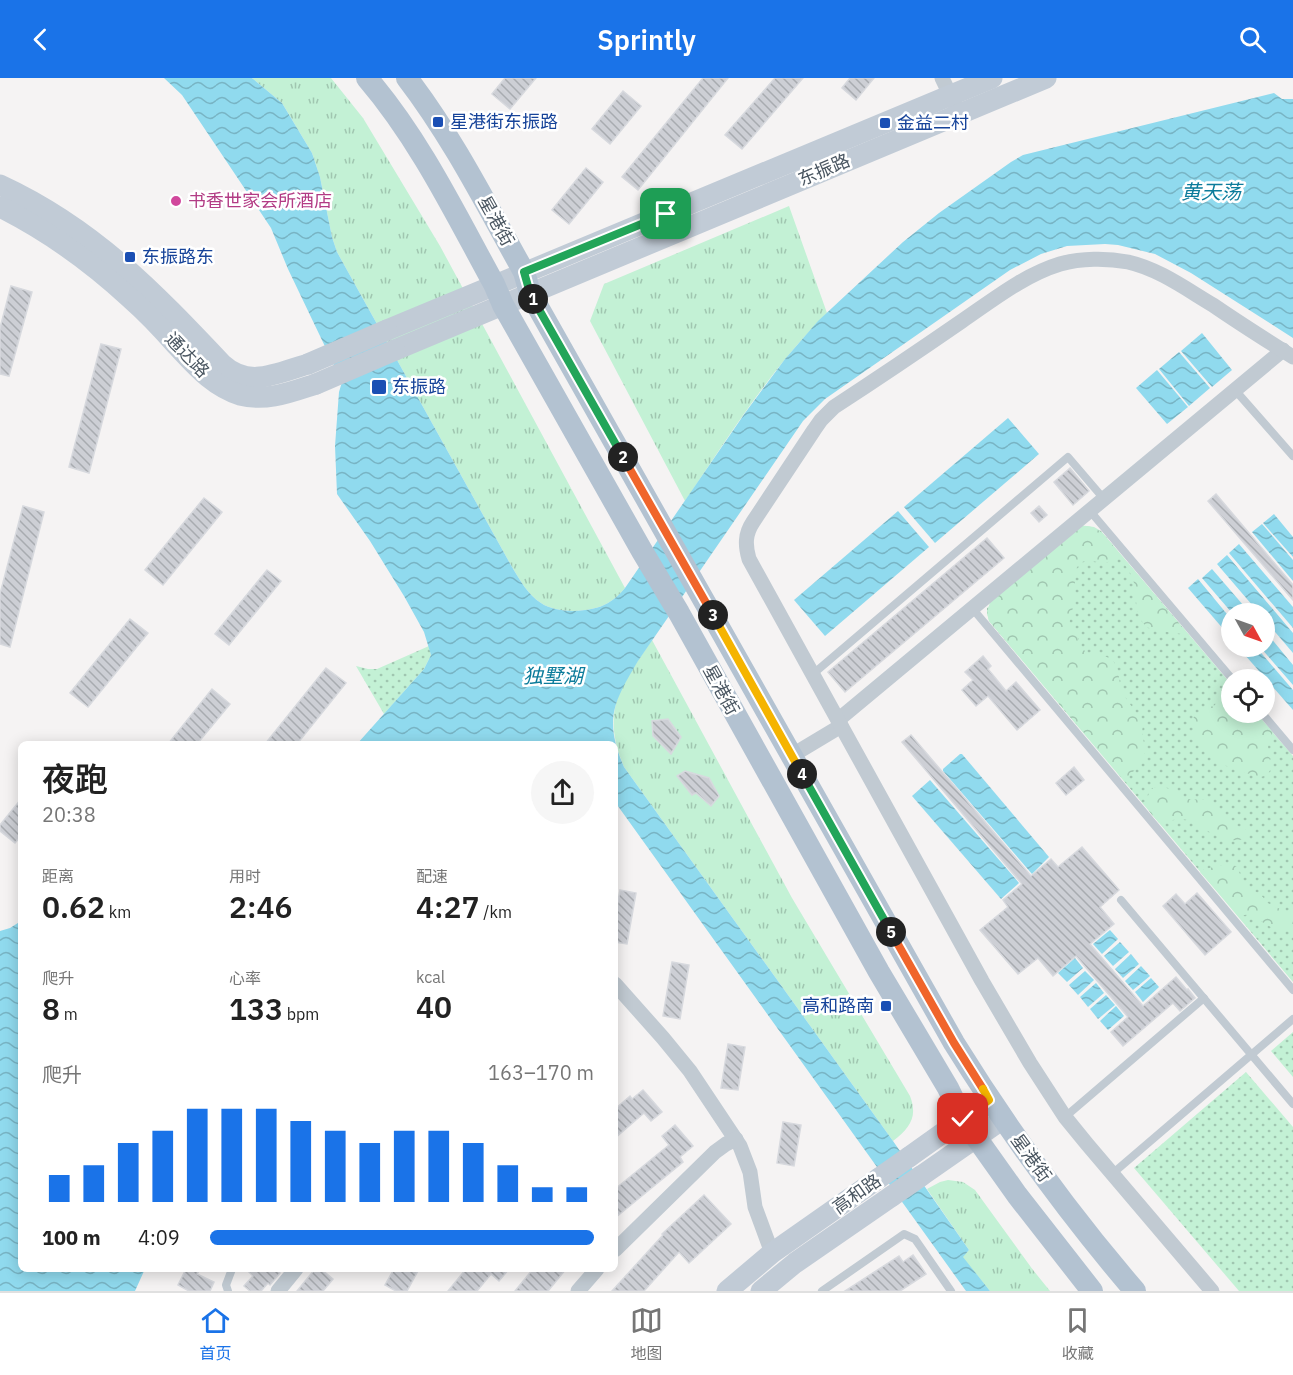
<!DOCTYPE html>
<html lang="zh">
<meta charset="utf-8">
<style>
:root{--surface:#fff;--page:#f6f6f6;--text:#222;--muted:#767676;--line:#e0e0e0;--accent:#1a73e8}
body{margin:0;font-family:"IBM Plex Sans","Noto Sans SC",sans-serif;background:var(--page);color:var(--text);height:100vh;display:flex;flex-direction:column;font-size:22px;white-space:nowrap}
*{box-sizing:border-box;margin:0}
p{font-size:20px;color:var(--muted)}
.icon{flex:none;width:33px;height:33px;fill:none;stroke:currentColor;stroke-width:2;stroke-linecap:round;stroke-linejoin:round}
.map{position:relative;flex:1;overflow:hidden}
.side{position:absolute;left:18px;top:663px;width:600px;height:531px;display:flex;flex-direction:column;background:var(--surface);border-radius:9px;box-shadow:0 3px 15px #0003}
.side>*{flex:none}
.needle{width:39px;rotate:130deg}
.buttons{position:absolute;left:1221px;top:525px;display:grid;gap:12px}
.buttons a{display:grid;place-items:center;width:54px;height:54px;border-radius:50%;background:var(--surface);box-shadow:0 3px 15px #0003;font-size:30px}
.pin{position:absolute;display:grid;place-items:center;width:51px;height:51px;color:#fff;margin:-26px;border-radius:12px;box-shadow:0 3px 9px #0006}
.km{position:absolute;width:30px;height:30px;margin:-15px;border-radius:50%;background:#222;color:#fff;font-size:16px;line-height:30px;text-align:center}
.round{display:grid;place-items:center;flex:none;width:63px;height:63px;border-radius:32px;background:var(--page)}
.headline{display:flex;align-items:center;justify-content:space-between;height:102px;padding:0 24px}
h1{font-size:33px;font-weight:600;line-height:45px}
.stats{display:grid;grid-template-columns:repeat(3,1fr);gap:9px;height:102px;padding:6px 24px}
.stats div{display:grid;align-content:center}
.stats b{font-size:30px;font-weight:600}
.stats small{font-size:16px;font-weight:400}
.stats p{font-size:16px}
.chart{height:168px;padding:12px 24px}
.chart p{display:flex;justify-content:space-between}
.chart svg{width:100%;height:108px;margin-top:6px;stroke:var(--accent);stroke-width:6}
ul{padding:0 24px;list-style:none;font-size:20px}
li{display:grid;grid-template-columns:96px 72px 1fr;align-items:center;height:45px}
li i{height:15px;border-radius:8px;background:var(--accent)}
header{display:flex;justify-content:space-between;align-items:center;height:78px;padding:0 24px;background:var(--accent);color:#fff;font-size:27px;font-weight:600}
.tab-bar{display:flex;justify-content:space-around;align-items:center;height:84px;border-top:2px solid var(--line);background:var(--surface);font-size:16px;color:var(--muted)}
.tab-bar a{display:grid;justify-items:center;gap:3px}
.tab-bar .selected{color:var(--accent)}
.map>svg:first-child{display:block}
</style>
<header><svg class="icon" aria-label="back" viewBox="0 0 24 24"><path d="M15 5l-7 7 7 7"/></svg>Sprintly<svg class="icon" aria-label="search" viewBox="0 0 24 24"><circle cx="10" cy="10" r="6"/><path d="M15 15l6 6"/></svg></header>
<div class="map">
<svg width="1293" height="1213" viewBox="0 0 1293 1213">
<defs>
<pattern id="grass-dots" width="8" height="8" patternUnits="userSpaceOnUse" patternTransform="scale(1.5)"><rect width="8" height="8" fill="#c3f1d5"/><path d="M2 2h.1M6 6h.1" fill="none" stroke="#a0c6b0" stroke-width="1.8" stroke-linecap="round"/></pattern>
<pattern id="forest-crowns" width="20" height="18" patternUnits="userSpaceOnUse" patternTransform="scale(1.5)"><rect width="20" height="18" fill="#c3f1d5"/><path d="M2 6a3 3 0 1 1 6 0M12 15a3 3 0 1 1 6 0" fill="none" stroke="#a0c6b0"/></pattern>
<pattern id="park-tufts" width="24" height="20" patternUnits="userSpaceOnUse" patternTransform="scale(1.5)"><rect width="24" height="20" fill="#c3f1d5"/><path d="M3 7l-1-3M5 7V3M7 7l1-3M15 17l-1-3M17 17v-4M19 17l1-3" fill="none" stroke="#a0c6b0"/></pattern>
<pattern id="water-waves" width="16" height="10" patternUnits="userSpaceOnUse" patternTransform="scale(1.5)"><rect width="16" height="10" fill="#90daee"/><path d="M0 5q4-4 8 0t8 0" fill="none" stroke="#78b4c4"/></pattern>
<pattern id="building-back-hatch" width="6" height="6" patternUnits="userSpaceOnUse" patternTransform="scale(1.5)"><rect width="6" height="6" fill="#cdcfd5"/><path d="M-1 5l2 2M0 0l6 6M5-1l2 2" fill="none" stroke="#a8abb0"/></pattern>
</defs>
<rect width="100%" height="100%" fill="#f5f3f3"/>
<g fill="url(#grass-dots)">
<path d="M1087 448 1094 449 1101 453 1231 606 1232 634 1256 635 1293 678V904L989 543 987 535V530Z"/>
<path d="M429 568 431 577 424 591 384 636 356 588 368 591H377Z"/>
<path d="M1293 954V999L1271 973Z"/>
<path d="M1246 994 1293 1049V1213H1239L1134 1090Z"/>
</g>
<g fill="url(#forest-crowns)">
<path d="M1081 448C1099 446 1108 462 1119 475 1116 479 1113 483 1108 484 1098 487 1086 477 1078 488 1073 494 1075 499 1075 506 1076 520 1071 534 1069 547L1071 552 1077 558 1082 571 1090 576 1107 579 1114 584 1118 593 1121 613 1143 645 1142 655 1145 670V675L1135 692 1124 702 989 543 987 535 990 524Z"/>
<path d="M1127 484 1189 557 1153 552C1134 545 1137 522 1134 505 1133 499 1129 493 1125 487Z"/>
<path d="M1230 604 1231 606 1232 634 1256 635 1273 654C1264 667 1270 677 1271 691 1269 694 1268 696 1264 698 1259 700 1255 697 1250 696 1226 692 1185 669 1194 638L1197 635 1215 627 1223 609Z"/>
<path d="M1161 708 1175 713 1187 721 1207 722 1211 724 1220 736 1230 745 1247 752 1248 757C1238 769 1216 758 1204 751 1199 748 1194 744 1188 742 1179 740 1168 743 1159 745 1147 730 1141 729 1152 710Z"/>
<path d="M1224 787H1234L1237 789 1245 808 1248 811 1261 816 1266 824 1275 829 1293 835V851C1285 852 1276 852 1269 848 1255 840 1257 834 1239 838L1200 794 1205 791Z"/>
</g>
<g fill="url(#park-tufts)">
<path d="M252 0H331L363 40 440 168 625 510C620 516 615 521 608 525 591 535 557 536 541 525 528 517 520 502 512 489L337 174 332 159 320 99 312 75 282 25Z"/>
<path d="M789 128 827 235C771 290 729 358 685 423L590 243 604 206Z"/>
<path d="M652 562 792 820 910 1018C918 1039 910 1050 893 1063L624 689C600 632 621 608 652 562Z"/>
<path d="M948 1102 963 1104 975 1112 1033 1192 1050 1213H990L962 1179 969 1172 927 1111 940 1104Z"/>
</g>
<g fill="url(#water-waves)">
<path d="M164 0H252L282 25 312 75 320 99 332 159 337 174 512 489C520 502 528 517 541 525 557 536 591 535 608 525 615 521 620 516 625 510L745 335 785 281 818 243 903 164 939 135 1011 84 1023 77 1274 15 1282 21H1293V260L1191 195 1155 176 1118 167 1105 166 1067 168 1041 176 1010 192 825 321 803 343 638 583C613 625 604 642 624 689L893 1063 969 1172 963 1179 990 1213H966L615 724V666H357L424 591 431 577 424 554 404 518 370 463 337 416 335 368 339 314 342 304 288 191 271 150 182 17Z"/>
<path d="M1202 255 1232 292 1212 309 1181 273Z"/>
<path d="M1179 274 1210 310 1189 328 1159 291Z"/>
<path d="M1157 292 1188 329 1167 346 1136 310Z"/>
<path d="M1008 340 1039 376 935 465 904 429Z"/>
<path d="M898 433 929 469 825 558 794 522Z"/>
<path d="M1274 436 1293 459V479L1263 445Z"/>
<path d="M1262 446 1293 482V503L1252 454Z"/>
<path d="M1239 466 1293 529V550L1229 475Z"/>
<path d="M1227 477 1293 555V575L1265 542 1264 536 1259 535 1217 486Z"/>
<path d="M1212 491 1250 535H1232L1202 500Z"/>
<path d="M1198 501 1231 541V560L1188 510Z"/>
<path d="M1265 553 1293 587V607L1260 569 1264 568Z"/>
<path d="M1238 569H1256L1293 612V632Z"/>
<path d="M960 676H962L1049 779 1032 796 943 693V691Z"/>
<path d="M930 702 1019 805 1001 821 912 718Z"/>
<path d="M21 843V1191H145L135 1213H0V853L10 850Z"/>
<path d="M1110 852 1118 861 1102 876 1093 866Z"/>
<path d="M1120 864 1129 874 1113 888 1104 878Z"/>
<path d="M1131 876 1139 886 1123 900 1115 891Z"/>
<path d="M1075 880 1083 890 1067 904 1058 895Z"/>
<path d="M1141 888 1150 898 1133 912 1125 903Z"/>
<path d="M1085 893 1094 902 1078 917 1069 907Z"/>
<path d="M1151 900 1159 909 1143 924 1135 914Z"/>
<path d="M1096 905 1104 915 1088 929 1080 919Z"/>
<path d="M1106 917 1115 927 1098 941 1090 931Z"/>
<path d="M1116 928 1124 938 1108 952 1100 943Z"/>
</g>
<g fill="url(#building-back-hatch)" stroke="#d7d9de" stroke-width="1.5">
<path d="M505 0H536L510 31 492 16Z"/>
<path d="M703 0H728L638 112 622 99Z"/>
<path d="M775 0H803L742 71 725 57Z"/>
<path d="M850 0H874L856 22 842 10Z"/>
<path d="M623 13 641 28 610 66 592 51Z"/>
<path d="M586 90 603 104 569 146 552 132Z"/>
<path d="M11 208 32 214 9 298 0 296V250Z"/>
<path d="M101 266 121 271 89 395 69 389Z"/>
<path d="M1070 390 1089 413 1073 427 1054 404Z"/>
<path d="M1216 416 1293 507V522L1208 423Z"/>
<path d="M204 420 222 434 163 507 145 492Z"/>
<path d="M23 428 44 434 10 569 0 566V516Z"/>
<path d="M1039 428 1047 437 1039 444 1031 435Z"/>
<path d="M987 460 1004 480 845 614 828 594Z"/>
<path d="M267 492 281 503 229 567 215 556Z"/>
<path d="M130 541 148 555 88 629 70 615Z"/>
<path d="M983 578 991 588 988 591 1006 613 1016 604 1040 632 1017 652 988 618 976 628 962 612 973 602 965 594Z"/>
<path d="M326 590 346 605 297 666H265Z"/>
<path d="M212 611 230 626 197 666H168Z"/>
<path d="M668 641 681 659 671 676 653 658 652 643Z"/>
<path d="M911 657 1031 798 1051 781 1058 789 1082 769 1119 812 1100 829 1114 846 1090 866 1143 928 1176 899 1187 912 1188 911 1195 920 1180 933 1173 925 1123 968 1111 954 1128 939 1076 878 1053 898 1038 880 1018 896 980 852 1008 829 1003 822 1022 806 902 664Z"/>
<path d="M1074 689 1084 702 1066 717 1056 705Z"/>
<path d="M685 693 709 700 719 718 711 728 696 715 692 717 677 698Z"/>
<path d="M21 721V758L15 765 0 753V747Z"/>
<path d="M620 812 636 815 627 866 615 864V840Z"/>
<path d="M1197 815 1231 854 1205 877 1163 828 1176 816 1185 826Z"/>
<path d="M672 884 689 887 680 941 663 938Z"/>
<path d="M728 966 745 969 738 1012 721 1010Z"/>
<path d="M643 1012 662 1034 651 1043 644 1035 615 1060V1031L630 1018 632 1021Z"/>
<path d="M783 1044 801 1047 794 1088 777 1085Z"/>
<path d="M675 1047 693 1068 680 1079 683 1084 615 1140V1111L669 1067 662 1058Z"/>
<path d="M704 1117 731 1146 689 1185 679 1174 644 1213H612L663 1157 662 1156Z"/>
<path d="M913 1177 926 1196 900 1213H845L899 1178 903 1184Z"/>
<path d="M186 1191H200L197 1196 214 1204 210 1213H189L178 1207Z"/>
<path d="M246 1191H276L280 1195 270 1207 268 1205 261 1213H250L244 1208 253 1198Z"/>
<path d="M315 1191H321L333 1201 323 1213H297Z"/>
<path d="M394 1191H419L407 1213H396L385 1207Z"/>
<path d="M466 1191H509L499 1203 491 1196 477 1213H448Z"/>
<path d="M533 1191H566L548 1213H515Z"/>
</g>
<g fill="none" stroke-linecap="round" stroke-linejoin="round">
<g stroke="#c1cad2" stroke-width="8">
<path d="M1235 312 1293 378"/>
<path d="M1090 433 1233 602"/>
<path d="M972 530 1293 912"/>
<path d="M813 596 1068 379 1104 421"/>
<path d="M1261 634 1293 672"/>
<path d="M1121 822 1293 1026"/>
<path d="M1065 1039 1204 920"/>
<path d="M1112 1096 1293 941"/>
<path d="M228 1213 226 1207 232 1191"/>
<path d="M822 1213 904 1156 915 1161 951 1213"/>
</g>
<g stroke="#c1cad2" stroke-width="15">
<path d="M942 0 954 25"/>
<path d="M838 642 1283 272"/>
<path d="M791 678 841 648"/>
<path d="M615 906 663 960 690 993 740 1068 750 1094 755 1129 772 1175"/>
<path d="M615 1172 715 1074 726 1066 736 1061"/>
<path d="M278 1213 296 1191"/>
<path d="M578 1213 597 1191"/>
<path d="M1212 1213 1087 1066 1065 1039 1030 985 982 903 749 481C745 467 745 456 753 444L814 352 821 342 834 329C877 301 920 272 962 243 993 222 1024 197 1060 186 1081 180 1107 180 1128 184 1159 191 1186 211 1213 227 1239 245 1266 262 1293 279"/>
</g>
<g stroke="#c1cbd6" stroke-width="21">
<path d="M0 107C93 150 153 213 222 286 249 311 277 295 308 286"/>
<path d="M0 129C48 153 92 185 131 221 147 235 162 251 176 267 195 287 212 308 240 317 267 324 291 314 316 306"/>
<path d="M387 252 992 0"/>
<path d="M395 272 1046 0"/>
<path d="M909 1079 989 1022"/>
<path d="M921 1098 1003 1041"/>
<path d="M727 1213 772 1175 879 1100"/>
<path d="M761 1213 795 1185 892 1118"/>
</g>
<g stroke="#b3c2d1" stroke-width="22">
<path d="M367 0C420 62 455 135 494 206L503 227 642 473 679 535 879 894 948 1010 963 1041 1017 1117 1092 1213"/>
<path d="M407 0C453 60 487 128 524 194L530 215 954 965C1008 1052 1068 1135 1135 1213"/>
</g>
<g stroke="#c1cbd6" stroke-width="21">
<path d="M308 286 387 252"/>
<path d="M316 306 395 272"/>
<path d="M879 1100 909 1079"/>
<path d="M892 1118 921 1098"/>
</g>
</g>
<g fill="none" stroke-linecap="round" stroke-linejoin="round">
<g stroke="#fff" stroke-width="12">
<path id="split-1" d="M533 221 530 215 524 194 666 136"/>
</g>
<g stroke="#fff" stroke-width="12">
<path id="split-2" d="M533 221 623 379"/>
</g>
<g stroke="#fff" stroke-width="12">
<path id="split-3" d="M623 379 713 537"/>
</g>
<g stroke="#fff" stroke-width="12">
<path id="split-4" d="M713 537 802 696"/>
</g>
<g stroke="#fff" stroke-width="12">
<path id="split-5" d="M802 696 891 854"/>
</g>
<g stroke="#fff" stroke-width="12">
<path id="split-6" d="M891 854 954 965 983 1011"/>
</g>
<g stroke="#fff" stroke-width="12">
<path id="split-7" d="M963 1041 989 1022 983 1011"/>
</g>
<use href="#split-1" stroke="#22a559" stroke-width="8"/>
<use href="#split-2" stroke="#22a559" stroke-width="8"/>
<use href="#split-3" stroke="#f0652b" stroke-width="8"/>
<use href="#split-4" stroke="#f5b400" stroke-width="8"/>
<use href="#split-5" stroke="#22a559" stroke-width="8"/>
<use href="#split-6" stroke="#f0652b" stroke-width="8"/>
<use href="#split-7" stroke="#f5b400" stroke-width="8"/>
</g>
<g fill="#1a4fb4" stroke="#fff" stroke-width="2">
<rect x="432" y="38" width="12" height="12" rx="3"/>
<rect x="879" y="39" width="12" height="12" rx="3"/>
<rect x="124" y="173" width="12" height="12" rx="3"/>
<rect x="371" y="301" width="16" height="16" rx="3"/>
<rect x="880" y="922" width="12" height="12" rx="3"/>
</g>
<circle fill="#d1479c" stroke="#fff" stroke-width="2" cx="176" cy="123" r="6"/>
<g text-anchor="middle" stroke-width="5" stroke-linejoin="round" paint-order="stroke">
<g font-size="18" fill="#164399" stroke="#fff" text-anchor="start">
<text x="450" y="50">星港街东振路</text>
<text x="897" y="51">金益二村</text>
<text x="142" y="185">东振路东</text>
<text x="392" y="315">东振路</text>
<text x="874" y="934" text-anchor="end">高和路南</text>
</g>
<g font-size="18" fill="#4a5661" stroke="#fff">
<text transform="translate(824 92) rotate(-23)" y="6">东振路</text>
<text transform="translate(496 143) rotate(61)" y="6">星港街</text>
<text transform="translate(187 277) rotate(46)" y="6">通达路</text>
<text transform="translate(721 612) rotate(61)" y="6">星港街</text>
<text transform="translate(1031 1080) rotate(54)" y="6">星港街</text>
<text transform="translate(857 1116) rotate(-35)" y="6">高和路</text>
</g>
<g font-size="18" fill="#b23c85" stroke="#fff" text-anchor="start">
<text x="188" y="129">书香世家会所酒店</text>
</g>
<g font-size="20" font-style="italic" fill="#0c7c9b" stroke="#fff">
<text x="1211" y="121">黄天荡</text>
<text x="553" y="605">独墅湖</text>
</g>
</g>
</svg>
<div class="buttons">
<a><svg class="needle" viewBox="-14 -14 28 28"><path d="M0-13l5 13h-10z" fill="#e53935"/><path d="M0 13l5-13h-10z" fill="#767676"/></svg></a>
<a><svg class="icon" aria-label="locate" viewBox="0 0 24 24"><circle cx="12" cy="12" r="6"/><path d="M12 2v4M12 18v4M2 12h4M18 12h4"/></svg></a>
</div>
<div class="pin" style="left:666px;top:136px;background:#1e9e55"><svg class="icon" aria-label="arrive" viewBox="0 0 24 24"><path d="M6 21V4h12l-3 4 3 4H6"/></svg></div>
<div class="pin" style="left:963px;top:1041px;background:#d93025"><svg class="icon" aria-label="check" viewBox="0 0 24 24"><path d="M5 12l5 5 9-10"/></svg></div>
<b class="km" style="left:533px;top:221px">1</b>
<b class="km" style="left:623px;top:379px">2</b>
<b class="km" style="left:713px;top:537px">3</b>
<b class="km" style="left:802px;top:696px">4</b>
<b class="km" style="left:891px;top:854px">5</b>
<section class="side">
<div class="headline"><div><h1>夜跑</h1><p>20:38</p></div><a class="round"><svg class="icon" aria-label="share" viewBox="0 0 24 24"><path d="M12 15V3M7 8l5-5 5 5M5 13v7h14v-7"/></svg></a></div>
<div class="stats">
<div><p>距离</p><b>0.62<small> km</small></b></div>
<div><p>用时</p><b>2:46</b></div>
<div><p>配速</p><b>4:27<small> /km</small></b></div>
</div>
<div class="stats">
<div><p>爬升</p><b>8<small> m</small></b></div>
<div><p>心率</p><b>133<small> bpm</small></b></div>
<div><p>kcal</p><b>40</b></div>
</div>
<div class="chart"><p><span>爬升</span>163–170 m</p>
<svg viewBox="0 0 160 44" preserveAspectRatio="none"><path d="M5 44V33M15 44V29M25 44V20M35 44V15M45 44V6M55 44V6M65 44V6M75 44V11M85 44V15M95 44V20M105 44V15M115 44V15M125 44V20M135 44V29M145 44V38M155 44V38"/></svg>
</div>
<ul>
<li><b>100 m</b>4:09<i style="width:100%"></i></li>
</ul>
</section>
</div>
<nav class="tab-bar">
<a class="selected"><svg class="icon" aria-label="home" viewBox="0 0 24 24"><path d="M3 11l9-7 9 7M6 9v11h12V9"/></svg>首页</a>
<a><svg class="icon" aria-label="map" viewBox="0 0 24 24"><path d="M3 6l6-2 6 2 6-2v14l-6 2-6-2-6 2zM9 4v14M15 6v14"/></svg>地图</a>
<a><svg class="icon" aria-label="saved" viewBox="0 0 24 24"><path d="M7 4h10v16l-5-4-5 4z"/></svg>收藏</a>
</nav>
